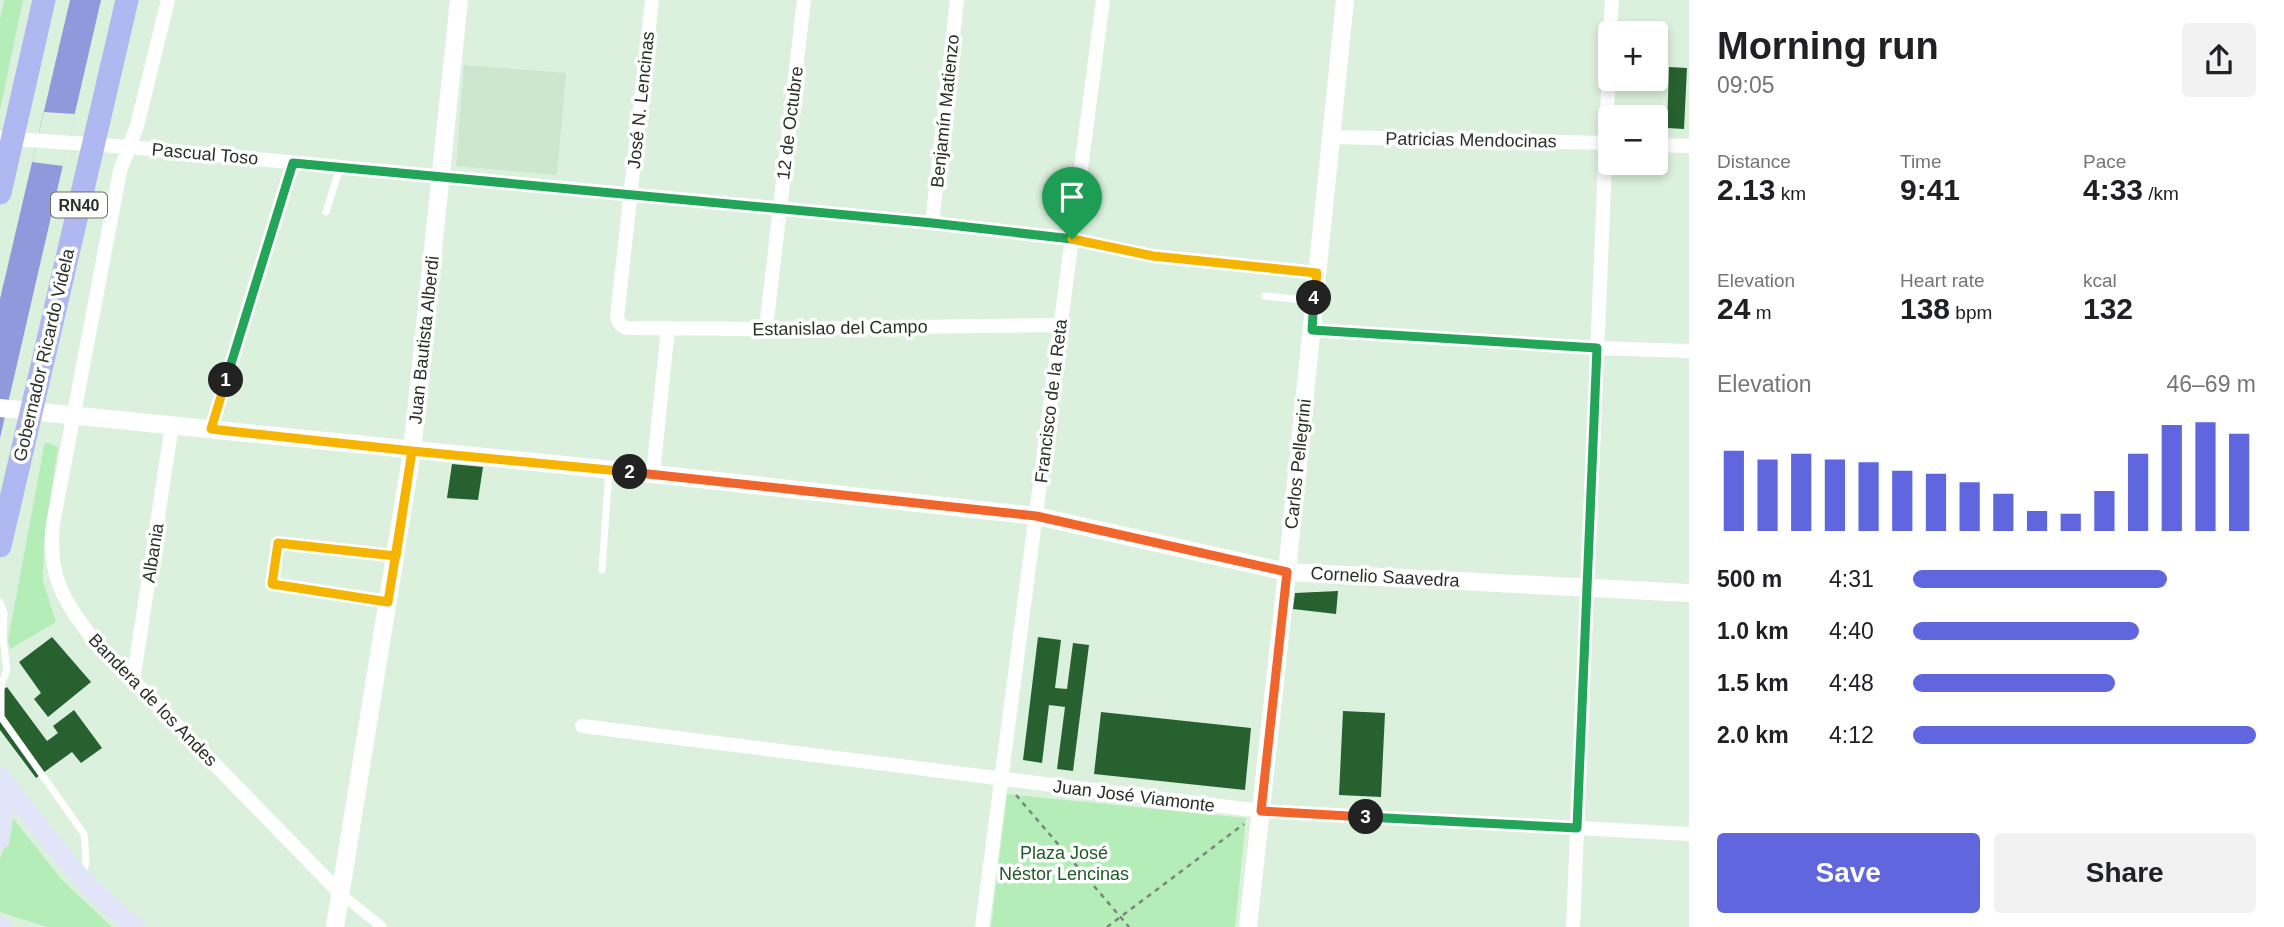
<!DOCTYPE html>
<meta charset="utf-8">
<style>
:root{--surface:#fff;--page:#f2f2f2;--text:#202124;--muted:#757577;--accent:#6066de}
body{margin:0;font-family:Helvetica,sans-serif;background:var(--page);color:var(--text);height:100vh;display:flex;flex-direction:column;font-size:26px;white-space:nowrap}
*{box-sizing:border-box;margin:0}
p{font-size:23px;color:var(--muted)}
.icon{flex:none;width:38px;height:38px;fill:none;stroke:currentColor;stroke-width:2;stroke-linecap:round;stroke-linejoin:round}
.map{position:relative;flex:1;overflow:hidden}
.panel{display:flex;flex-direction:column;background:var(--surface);width:595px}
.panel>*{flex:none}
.fabs{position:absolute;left:1598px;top:21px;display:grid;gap:14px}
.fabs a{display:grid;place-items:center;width:70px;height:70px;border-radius:7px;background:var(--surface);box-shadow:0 4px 10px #0003;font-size:35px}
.pin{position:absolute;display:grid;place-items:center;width:60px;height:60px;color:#fff;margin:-72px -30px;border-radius:50% 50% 50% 0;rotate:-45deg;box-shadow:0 0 7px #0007}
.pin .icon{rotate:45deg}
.km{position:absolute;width:35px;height:35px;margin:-18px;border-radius:50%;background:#222;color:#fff;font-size:19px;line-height:35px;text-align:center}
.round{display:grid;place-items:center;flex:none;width:74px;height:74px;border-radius:7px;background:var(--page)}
.overview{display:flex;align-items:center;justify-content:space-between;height:119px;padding:0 28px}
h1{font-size:38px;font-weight:600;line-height:52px}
.figures{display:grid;grid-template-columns:repeat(3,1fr);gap:10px;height:119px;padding:7px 28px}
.figures div{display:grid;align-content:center}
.figures b{font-size:30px;font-weight:600}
.figures small{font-size:19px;font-weight:400}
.figures p{font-size:19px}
.chart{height:196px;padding:14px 28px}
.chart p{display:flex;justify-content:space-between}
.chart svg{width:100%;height:126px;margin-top:7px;stroke:var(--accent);stroke-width:6}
.button{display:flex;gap:14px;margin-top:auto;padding:14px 28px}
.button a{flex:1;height:80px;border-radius:7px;background:var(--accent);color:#fff;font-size:28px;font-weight:600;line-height:80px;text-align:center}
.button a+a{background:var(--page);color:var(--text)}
ul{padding:0 28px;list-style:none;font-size:23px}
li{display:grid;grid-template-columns:112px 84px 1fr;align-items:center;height:52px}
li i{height:18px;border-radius:9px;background:var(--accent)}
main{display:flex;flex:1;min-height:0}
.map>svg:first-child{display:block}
</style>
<main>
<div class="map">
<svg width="1689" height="927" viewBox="0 0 1689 927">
<rect width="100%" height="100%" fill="#dcf1dd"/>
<path fill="#cde7ce" d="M464 65 566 73 557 175 456 166Z"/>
<g fill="#b5edb9">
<path d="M4 0H23L0 110V20Z"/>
<path d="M45 442 58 447 44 540 43 581 56 622 10 649 8 640Z"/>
<path d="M1007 794 1246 818 1235 927H991Z"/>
<path d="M13 818 62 880 112 927H47L0 912V858L11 833Z"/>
</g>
<path fill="#8f99db" d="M70 0H101L0 438V299Z"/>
<path fill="#dcf1dd" d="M44 112 75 114 63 166 32 162Z"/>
<g fill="#276130">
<path d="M1669 67 1687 68 1684 129 1667 128Z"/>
<path d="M452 464 483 467 478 500 447 498Z"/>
<path d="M1338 591 1336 614 1293 609 1295 593Z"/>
<path d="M52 637 91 682 48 717 34 699 41 693 19 662Z"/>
<path d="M1038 637 1061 640 1055 688 1067 689 1073 643 1089 645 1073 771 1057 769 1065 707 1049 705 1042 763 1023 760Z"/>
<path d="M7 687 47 741 58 733 53 726 74 710 102 748 81 763 72 752 36 778 0 730V692Z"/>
<path d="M1343 711 1385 713 1381 797 1339 795Z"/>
<path d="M1101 712 1251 728 1245 790 1094 774Z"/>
</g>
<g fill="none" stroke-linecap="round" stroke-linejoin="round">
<g stroke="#7a887a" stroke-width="2.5" stroke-dasharray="5 5" stroke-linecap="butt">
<path d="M1016 795 1129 927"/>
<path d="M1107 927 1244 824"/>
</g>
<g stroke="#fff" stroke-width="7">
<path d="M326 212 340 167"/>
<path d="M1265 296 1313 301"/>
<path d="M602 570 609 470"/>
<path d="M0 602 4 613 3 638 7 670 1 685V717L84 834 86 861 83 876"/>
<path d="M386 602 272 584 278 543 395 556"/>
</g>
<path stroke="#fff" stroke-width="10" d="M342 895 382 927"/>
<g stroke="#fff" stroke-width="14">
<path d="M168 0 137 126 120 171 53 524C48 576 62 598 92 638L342 895"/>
<path d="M652 0 617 317 620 324 626 328 766 329 1060 325"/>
<path d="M1610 33 1612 0"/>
<path d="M1332 137 1610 143"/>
<path d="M0 138 130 147 932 223 1072 239 1153 256 1317 273"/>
<path d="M1656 145 1689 146"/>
<path d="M932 223 957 0"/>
<path d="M766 329 804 0"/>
<path d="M1312 330 1597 348 1689 351"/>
<path d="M211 429 293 163"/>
<path d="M653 474 668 328"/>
<path d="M133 682 172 425"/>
<path d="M582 726 1261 811 1689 834"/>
<path d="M982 927 1103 0"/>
<path d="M1573 927 1610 45"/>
</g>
<g stroke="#fff" stroke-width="18">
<path d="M0 408 653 474 1036 516 1287 572 1689 593"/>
<path d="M335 927 412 451 459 0"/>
<path d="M1248 927 1287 572 1345 0"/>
</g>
<g stroke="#e2e5fa" stroke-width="19">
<path d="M0 776C42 829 80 887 136 927"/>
<path d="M0 788 4 809 0 840"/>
<path d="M0 926 2 927"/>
</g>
<g stroke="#b0b8f2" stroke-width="23">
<path d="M0 193 44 0"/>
<path d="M0 546 127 0"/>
</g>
</g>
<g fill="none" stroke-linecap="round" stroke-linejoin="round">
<g stroke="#fff" stroke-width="14">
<path id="split-1" d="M226 380 293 163 932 223 1072 239"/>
</g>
<g stroke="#fff" stroke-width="14">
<path id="split-2" d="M226 380 211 429 412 451 388 602 272 584 278 543 396 556 412 451 630 472"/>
</g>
<g stroke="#fff" stroke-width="14">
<path id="split-3" d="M630 472 1036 516 1287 572 1261 811 1366 817"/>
</g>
<g stroke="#fff" stroke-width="14">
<path id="split-4" d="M1314 298 1312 330 1597 348 1577 828 1366 817"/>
</g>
<g stroke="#fff" stroke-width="14">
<path id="split-5" d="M1072 239 1153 256 1317 273 1314 298"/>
</g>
<use href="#split-1" stroke="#22a559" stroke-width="9"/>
<use href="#split-2" stroke="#f5b400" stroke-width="9"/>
<use href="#split-3" stroke="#f0652b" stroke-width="9"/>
<use href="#split-4" stroke="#22a559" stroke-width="9"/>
<use href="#split-5" stroke="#f5b400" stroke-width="9"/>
</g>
<g text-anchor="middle" stroke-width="7" stroke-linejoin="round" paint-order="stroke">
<rect fill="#fff" stroke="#696f69" stroke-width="2" x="51" y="192.5" width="56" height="25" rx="5"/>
<g font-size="16" font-weight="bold" fill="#293129">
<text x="79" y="211">RN40</text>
</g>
<g font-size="18" fill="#293129" stroke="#fff">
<text transform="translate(641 100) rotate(-84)" y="6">José N. Lencinas</text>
<text transform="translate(945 111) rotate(-84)" y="6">Benjamín Matienzo</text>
<text transform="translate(790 123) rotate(-83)" y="6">12 de Octubre</text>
<text transform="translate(1471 140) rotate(1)" y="6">Patricias Mendocinas</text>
<text transform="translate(205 154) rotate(5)" y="6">Pascual Toso</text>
<text transform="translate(840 328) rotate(-1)" y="6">Estanislao del Campo</text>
<text transform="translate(424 340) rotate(-84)" y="6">Juan Bautista Alberdi</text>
<text transform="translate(44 355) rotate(-77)" y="6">Gobernador Ricardo Videla</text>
<text transform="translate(1051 401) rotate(-83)" y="6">Francisco de la Reta</text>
<text transform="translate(1298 464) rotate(-84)" y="6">Carlos Pellegrini</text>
<text transform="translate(153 553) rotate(-81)" y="6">Albania</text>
<text transform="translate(1385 577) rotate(3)" y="6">Cornelio Saavedra</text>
<text transform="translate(153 700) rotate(46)" y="6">Bandera de los Andes</text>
<text transform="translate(1134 796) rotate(7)" y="6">Juan José Viamonte</text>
</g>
<g font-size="18" fill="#1d5b28" stroke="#fff">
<text x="1064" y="859">Plaza José<tspan x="1064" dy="21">Néstor Lencinas</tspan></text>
</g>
</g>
</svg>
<div class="fabs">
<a>+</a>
<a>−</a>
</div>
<div class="pin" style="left:1072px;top:239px;background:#1e9e55"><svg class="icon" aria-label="arrive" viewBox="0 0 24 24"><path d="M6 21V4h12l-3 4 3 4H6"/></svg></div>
<b class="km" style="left:226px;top:380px">1</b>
<b class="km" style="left:630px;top:472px">2</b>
<b class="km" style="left:1366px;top:817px">3</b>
<b class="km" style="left:1314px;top:298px">4</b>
</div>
<section class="panel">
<div class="overview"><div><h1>Morning run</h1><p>09:05</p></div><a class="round"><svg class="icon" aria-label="share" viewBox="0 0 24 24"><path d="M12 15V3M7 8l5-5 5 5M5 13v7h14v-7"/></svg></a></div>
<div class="figures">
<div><p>Distance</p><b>2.13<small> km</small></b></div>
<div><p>Time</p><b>9:41</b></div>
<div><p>Pace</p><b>4:33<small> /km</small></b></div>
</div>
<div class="figures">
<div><p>Elevation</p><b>24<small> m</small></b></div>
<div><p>Heart rate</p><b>138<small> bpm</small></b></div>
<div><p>kcal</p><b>132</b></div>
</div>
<div class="chart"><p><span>Elevation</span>46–69 m</p>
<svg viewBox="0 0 160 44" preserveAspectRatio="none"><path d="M5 44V16M15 44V19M25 44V17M35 44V19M45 44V20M55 44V23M65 44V24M75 44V27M85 44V31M95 44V37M105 44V38M115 44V30M125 44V17M135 44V7M145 44V6M155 44V10"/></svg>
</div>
<ul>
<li><b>500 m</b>4:31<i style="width:74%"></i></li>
<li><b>1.0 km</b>4:40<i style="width:66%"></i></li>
<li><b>1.5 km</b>4:48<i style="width:59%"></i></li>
<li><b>2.0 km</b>4:12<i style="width:100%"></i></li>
</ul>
<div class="button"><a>Save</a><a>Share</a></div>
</section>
</main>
